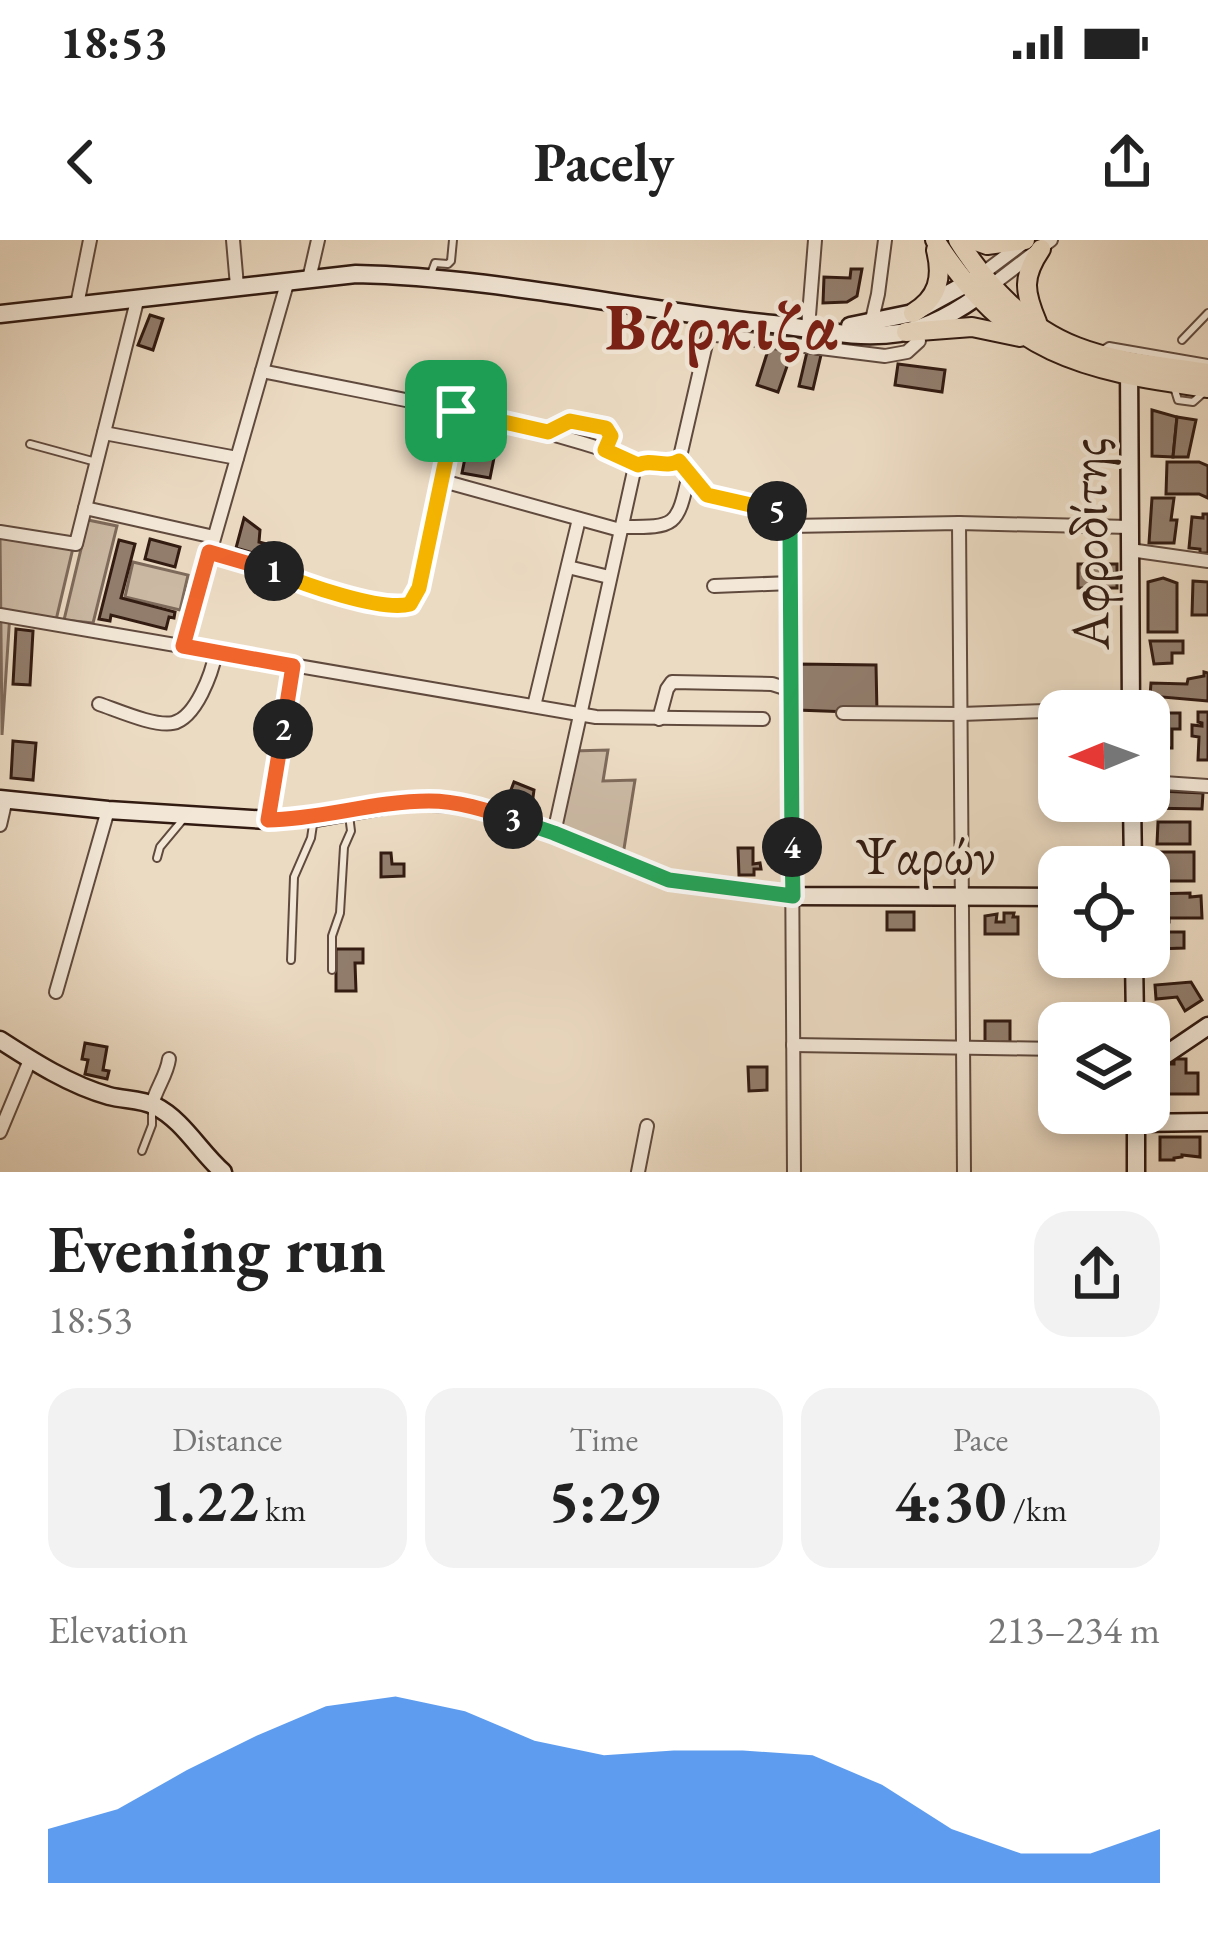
<!DOCTYPE html>
<meta charset="utf-8">
<style>
:root{--surface:#fff;--page:#f2f2f2;--text:#222;--muted:#767676;--accent:#1a73e8}
body{margin:0;font-family:"EB Garamond",serif;background:var(--page);color:var(--text);height:100vh;display:flex;flex-direction:column;font-size:45px;white-space:nowrap}
*{box-sizing:border-box;margin:0}
p{font-size:39px;color:var(--muted)}
.icon{flex:none;width:66px;height:66px;fill:none;stroke:currentColor;stroke-width:2;stroke-linecap:round;stroke-linejoin:round}
.map{position:relative;height:932px;overflow:hidden}
.panel{display:flex;flex-direction:column;background:var(--surface);flex:1}
.panel>*{flex:none}
.needle{width:78px;rotate:269deg}
.buttons{position:absolute;left:1038px;top:450px;display:grid;gap:24px}
.buttons a{display:grid;place-items:center;width:132px;height:132px;border-radius:24px;background:var(--surface);box-shadow:0 6px 18px #0003;font-size:60px}
.pin{position:absolute;display:grid;place-items:center;width:102px;height:102px;color:#fff;margin:-51px;border-radius:24px;box-shadow:0 6px 18px #0006}
.km{position:absolute;width:60px;height:60px;margin:-30px;border-radius:50%;background:#222;color:#fff;font-size:33px;line-height:60px;text-align:center}
.round{display:grid;place-items:center;flex:none;width:126px;height:126px;border-radius:36px;background:var(--page)}
.head{display:flex;align-items:center;justify-content:space-between;height:204px;padding:0 48px}
h1{font-size:66px;font-weight:700;line-height:90px}
.metrics{display:grid;grid-template-columns:repeat(3,1fr);gap:18px;height:204px;padding:12px 48px}
.metrics div{display:grid;align-content:center;border-radius:30px;background:var(--page);text-align:center}
.metrics b{font-size:60px;font-weight:700}
.metrics small{font-size:33px;font-weight:400}
.metrics p{font-size:33px}
.chart{height:336px;padding:24px 48px}
.chart p{display:flex;justify-content:space-between}
.chart svg{width:100%;height:216px;margin-top:12px;fill:var(--accent);opacity:.7}
.status{display:flex;justify-content:space-between;align-items:center;height:84px;padding:0 60px;background:var(--surface);direction:ltr}
.status svg{height:33px;fill:currentColor}
header{display:flex;justify-content:space-between;align-items:center;height:156px;padding:0 48px;background:var(--surface);font-size:54px;font-weight:700}
.map>svg:first-child{display:block}
</style>
<div class="status"><b>18:53</b><svg viewBox="0 0 49 12"><path d="M0 12V9h3v3zM5 12V6h3v6zM10 12V3h3v9zM15 12V0h3v12zM26 1h20v11H26zM47 4h2v5h-2z"/></svg></div>
<header><svg class="icon" aria-label="back" viewBox="0 0 24 24"><path d="M15 5l-7 7 7 7"/></svg>Pacely<svg class="icon" aria-label="share" viewBox="0 0 24 24"><path d="M12 15V3M7 8l5-5 5 5M5 13v7h14v-7"/></svg></header>
<div class="map">
<svg width="1208" height="932" viewBox="0 0 1208 932">
<rect width="100%" height="100%" fill="#ecdbc3"/>
<filter id="stains"><feTurbulence type="fractalNoise" baseFrequency=".00167" numOctaves="4"/><feColorMatrix values="0 0 0 0 .2 0 0 0 0 .09 0 0 0 0 .02 0 0 0 .5 -.17"/></filter>
<radialGradient id="worn" r=".72"><stop offset=".6" stop-color="#630" stop-opacity="0"/><stop offset="1" stop-color="#630" stop-opacity=".3"/></radialGradient>
<g fill="#ccbaa5" stroke="#7e6a5b" stroke-width="3">
<path d="M88 280 117 286 93 383 64 380Z"/>
<path d="M0 297 73 308 56 380 10 373 2 495Z"/>
<path d="M133 322 188 335 180 370 125 357Z"/>
<path d="M608 510 603 541 635 540 623 615 553 588 572 511Z"/>
</g>
<g fill="#927e6e" stroke="#311a11" stroke-width="3">
<path d="M851 29H862L857 56 847 62 823 63 824 37 850 38Z"/>
<path d="M150 75 163 79 153 110 138 105Z"/>
<path d="M770 104 792 112 778 152 757 145Z"/>
<path d="M807 112 821 115 813 149 799 146Z"/>
<path d="M898 124 945 130 942 152 895 145Z"/>
<path d="M1152 170 1177 177 1173 217 1152 216Z"/>
<path d="M1177 177 1196 180 1188 217H1173Z"/>
<path d="M467 208 495 213 490 238 462 233Z"/>
<path d="M1167 222H1199L1208 226V258L1199 254H1166Z"/>
<path d="M1152 258H1174L1171 280H1177L1174 303H1149Z"/>
<path d="M1203 274H1208V313H1200V309L1189 308 1192 277 1203 278Z"/>
<path d="M244 278 260 290 259 302 267 304 264 316 236 308Z"/>
<path d="M150 299 180 307 175 327 145 319Z"/>
<path d="M119 300 135 304 121 358 175 372 174 378 169 377 166 389 111 375 110 381 99 379Z"/>
<rect x="1078" y="324" width="39" height="24"/>
<path d="M1163 338 1177 343V392H1148V342Z"/>
<path d="M1193 341 1208 342V375H1192Z"/>
<path d="M16 389 33 391 30 445 13 444Z"/>
<path d="M1150 401H1183V413H1172V423L1154 424Z"/>
<path d="M796 424 876 425 877 473 797 470Z"/>
<path d="M1204 432 1208 433V461L1150 456 1151 443 1187 444 1188 439 1204 436Z"/>
<path d="M1198 472H1208V520H1198L1199 497 1192 496V485L1202 486V483L1198 482Z"/>
<path d="M1152 473H1180V489H1172V508H1152Z"/>
<path d="M13 501 36 503 33 540 11 538Z"/>
<path d="M514 542 534 550 532 565 528 564 524 575 504 568Z"/>
<path d="M1159 551 1203 553 1202 569 1147 568Z"/>
<path d="M1158 582H1190V604H1157Z"/>
<path d="M738 608H753V624L760 623 761 629H754V635H739Z"/>
<rect x="1159" y="612" width="35" height="29"/>
<path d="M381 613H391L392 624H404V636L381 637Z"/>
<path d="M1190 653V657L1201 656 1202 678H1169V682H1152V654Z"/>
<rect x="887" y="672" width="27" height="18"/>
<path d="M1004 673H1014L1013 677H1018V694H985V676L997 674 996 682H1004Z"/>
<path d="M1157 692H1184V708L1157 709Z"/>
<path d="M336 709H363V723H355L356 751H336Z"/>
<path d="M1191 742 1202 760 1185 771 1177 757 1156 759 1155 745Z"/>
<path d="M985 781H1010V802L985 803Z"/>
<path d="M85 803 107 807 103 830 109 831 107 839 85 834 88 820 82 819Z"/>
<path d="M1174 819H1186V833H1198V854H1156V837H1164V824H1174Z"/>
<path d="M748 827H767V850L749 851Z"/>
<path d="M1160 897H1200V917L1182 915V917L1174 918V920H1160Z"/>
</g>
<g fill="none" stroke-linecap="round" stroke-linejoin="round">
<g stroke="#604a3e" stroke-width="10">
<g id="lane">
<path d="M431 34 435 23 448 24 451 21 453 0"/>
<path d="M1182 100 1208 73"/>
<path d="M1101 111 1109 106 1208 123"/>
<path d="M1174 147 1178 160 1193 162 1202 154"/>
<path d="M30 204 96 222"/>
<path d="M157 618 160 607 185 577"/>
<path d="M291 720 294 637 311 598 314 578"/>
<path d="M332 730V696L340 673 344 607 351 591 349 575"/>
<path d="M142 911 152 885V869"/>
</g>
</g>
<g stroke="#604a3e" stroke-width="16">
<g id="street">
<path d="M233 0 237 46"/>
<path d="M982 34 1022 4"/>
<path d="M309 39 318 0"/>
<path d="M992 45 1051 0"/>
<path d="M77 65 90 0"/>
<path d="M871 84 878 54 885 0"/>
<path d="M808 88 815 0"/>
<path d="M708 94 885 116 907 112 919 101"/>
<path d="M262 131C377 155 493 174 605 210L611 196 606 188 570 181 548 192"/>
<path d="M104 193 237 218"/>
<path d="M605 210 637 225"/>
<path d="M679 221 707 255 775 269 790 286"/>
<path d="M443 241 620 290"/>
<path d="M85 268 214 297"/>
<path d="M959 283 964 932"/>
<path d="M790 286 794 932"/>
<path d="M790 286 959 283 1129 287"/>
<path d="M621 287C676 287 677 288 689 234"/>
<path d="M0 292 76 304 138 57"/>
<path d="M1130 310 1208 321"/>
<path d="M209 312 265 327 302 344 393 367 410 364 419 348 456 171"/>
<path d="M568 327 609 337"/>
<path d="M714 346 791 343"/>
<path d="M0 375 596 477 763 479"/>
<path d="M183 407 288 40"/>
<path d="M99 464C117 470 155 487 173 483 196 478 212 433 216 412"/>
<path d="M534 466 579 279"/>
<path d="M843 473 961 474 1131 468"/>
<path d="M659 479 667 449 672 442 772 444 791 450"/>
<path d="M1149 542 1208 546"/>
<path d="M268 580 293 426"/>
<path d="M0 585 6 559"/>
<path d="M554 593 634 231C645 213 663 230 679 221L712 78"/>
<path d="M56 752 108 570"/>
<path d="M793 805 1059 809"/>
<path d="M152 865C156 848 167 835 169 819"/>
<path d="M0 892 30 820"/>
<path d="M638 932 647 886"/>
</g>
</g>
<g stroke="#311a11" stroke-width="21">
<g id="secondary">
<path d="M0 74 356 34C496 37 634 70 773 84 815 89 857 100 900 93 932 87 963 68 989 48"/>
<path d="M850 86 913 73 975 39"/>
<path d="M1129 124 1131 471"/>
<path d="M0 559 108 570 268 580 319 577 403 562 459 563 554 593 669 640 793 656 1059 657"/>
<path d="M1132 561 1133 627"/>
<path d="M1134 717 1135 783"/>
<path d="M0 800C34 822 70 845 109 856 124 860 141 859 155 866 183 880 200 912 223 932"/>
<path d="M1149 826 1208 786"/>
<path d="M1136 873V932"/>
<path d="M1136 883 1208 882"/>
</g>
</g>
<g stroke="#311a11" stroke-width="22">
<g id="primary">
<path d="M935 0C1009 115 1081 130 1208 148"/>
<path d="M958 0C986 45 1027 88 1077 107 1118 123 1164 126 1208 133"/>
<path d="M973 0 987 5 1025 0"/>
<path d="M913 73C938 58 943 38 936 10"/>
<path d="M1037 82C1024 51 1022 37 1041 9"/>
<path d="M906 92 972 87 1020 97"/>
</g>
</g>
<use href="#lane" stroke="#f3e8d8" stroke-width="6"/>
<use href="#street" stroke="#f3e8d8" stroke-width="12"/>
<use href="#secondary" stroke="#f3e8d8" stroke-width="16"/>
<use href="#primary" stroke="#ecdbc3" stroke-width="18"/>
</g>
<g fill="none" stroke-linecap="round" stroke-linejoin="round">
<g stroke="#fff" stroke-width="24">
<path id="split-1" d="M274 331C302 344 382 372 410 364L419 348 456 171"/>
</g>
<g stroke="#fff" stroke-width="24">
<path id="split-2" d="M274 331 209 312 183 406 293 426 283 489"/>
</g>
<g stroke="#fff" stroke-width="24">
<path id="split-3" d="M283 489 268 580C322 579 375 561 429 561 458 561 486 570 513 579"/>
</g>
<g stroke="#fff" stroke-width="24">
<path id="split-4" d="M513 579 554 593 669 640 793 656 792 607"/>
</g>
<g stroke="#fff" stroke-width="24">
<path id="split-5" d="M777 271 790 286 792 607"/>
</g>
<g stroke="#fff" stroke-width="24">
<path id="split-6" d="M456 171 548 192 570 181 606 188 611 196 605 210 638 225C652 218 665 229 679 221L707 255 777 271"/>
</g>
<use href="#split-1" stroke="#f5b400" stroke-width="15"/>
<use href="#split-2" stroke="#f0652b" stroke-width="15"/>
<use href="#split-3" stroke="#f0652b" stroke-width="15"/>
<use href="#split-4" stroke="#22a559" stroke-width="15"/>
<use href="#split-5" stroke="#22a559" stroke-width="15"/>
<use href="#split-6" stroke="#f5b400" stroke-width="15"/>
</g>
<g text-anchor="middle" stroke-width="9" stroke-linejoin="round" paint-order="stroke">
<g font-size="54" fill="#311a11" stroke="#f3e8d8">
<text transform="translate(1088 304) rotate(-91)" y="19">Αφροδίτης</text>
<text x="926" y="634">Ψαρών</text>
</g>
<g font-size="66" font-weight="bold" letter-spacing="3" fill="#7a1f14" stroke="#f3e8d8">
<text x="723" y="109">Βάρκιζα</text>
</g>
</g>
<rect width="100%" height="100%" filter="url(#stains)"/>
<rect width="100%" height="100%" fill="url(#worn)"/>
</svg>
<div class="buttons">
<a><svg class="needle" viewBox="-14 -14 28 28"><path d="M0-13l5 13h-10z" fill="#e53935"/><path d="M0 13l5-13h-10z" fill="#767676"/></svg></a>
<a><svg class="icon" aria-label="locate" viewBox="0 0 24 24"><circle cx="12" cy="12" r="6"/><path d="M12 2v4M12 18v4M2 12h4M18 12h4"/></svg></a>
<a><svg class="icon" aria-label="layers" viewBox="0 0 24 24"><path d="M12 4l9 5-9 5-9-5zM3 14l9 5 9-5"/></svg></a>
</div>
<div class="pin" style="left:456px;top:171px;background:#1e9e55"><svg class="icon" aria-label="arrive" viewBox="0 0 24 24"><path d="M6 21V4h12l-3 4 3 4H6"/></svg></div>
<b class="km" style="left:274px;top:331px">1</b>
<b class="km" style="left:283px;top:489px">2</b>
<b class="km" style="left:513px;top:579px">3</b>
<b class="km" style="left:792px;top:607px">4</b>
<b class="km" style="left:777px;top:271px">5</b>
</div>
<section class="panel">
<div class="head"><div><h1>Evening run</h1><p>18:53</p></div><a class="round"><svg class="icon" aria-label="share" viewBox="0 0 24 24"><path d="M12 15V3M7 8l5-5 5 5M5 13v7h14v-7"/></svg></a></div>
<div class="metrics">
<div><p>Distance</p><b>1.22<small> km</small></b></div>
<div><p>Time</p><b>5:29</b></div>
<div><p>Pace</p><b>4:30<small> /km</small></b></div>
</div>
<div class="chart"><p><span>Elevation</span>213–234 m</p>
<svg viewBox="0 0 160 44" preserveAspectRatio="none"><path d="M0 44V33L10 29L20 21L30 14L40 8L50 6L60 9L70 15L80 18L90 17L100 17L110 18L120 24L130 33L140 38L150 38L160 33V44z"/></svg>
</div>
</section>
